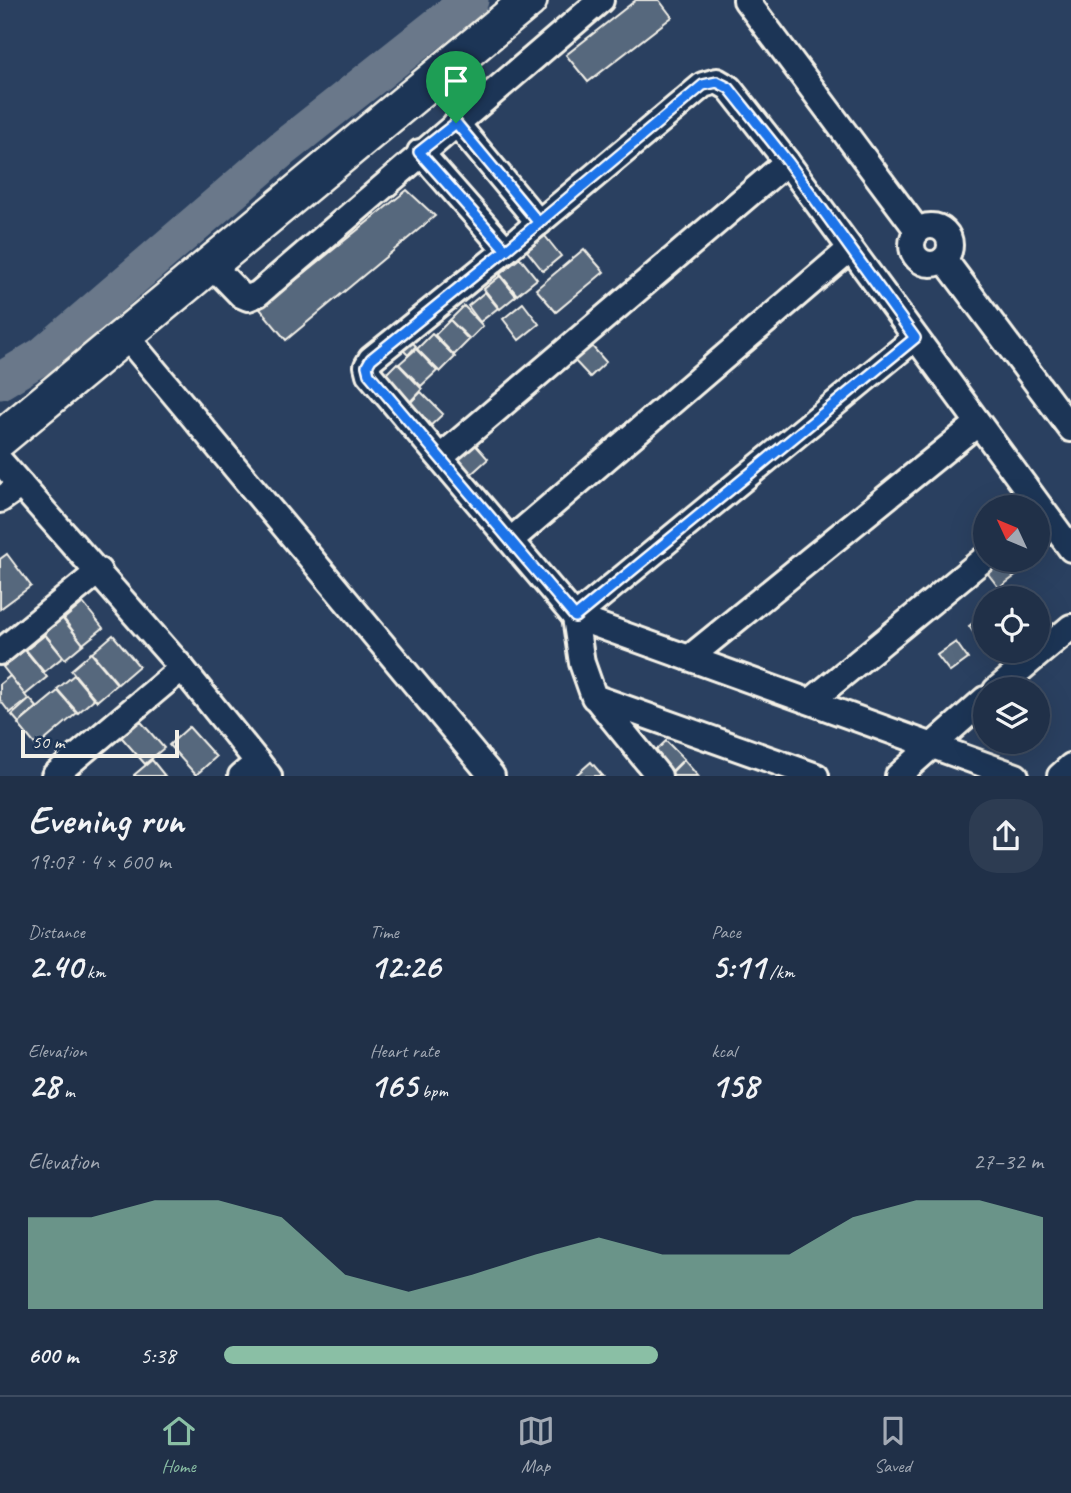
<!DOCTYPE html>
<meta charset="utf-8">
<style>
:root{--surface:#203048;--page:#2d3c52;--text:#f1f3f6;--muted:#a2a9b4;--line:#3d4b60;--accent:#8abfa5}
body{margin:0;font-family:Caveat,sans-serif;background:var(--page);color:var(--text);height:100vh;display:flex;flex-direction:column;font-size:26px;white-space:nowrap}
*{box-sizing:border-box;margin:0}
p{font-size:23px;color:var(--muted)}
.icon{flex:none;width:38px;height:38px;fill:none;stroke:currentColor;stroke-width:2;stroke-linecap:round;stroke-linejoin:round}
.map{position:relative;height:776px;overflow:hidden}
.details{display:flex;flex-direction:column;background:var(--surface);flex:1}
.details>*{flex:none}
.needle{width:46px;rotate:314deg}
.controls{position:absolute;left:973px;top:495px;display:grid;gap:14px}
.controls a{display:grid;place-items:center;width:77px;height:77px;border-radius:50%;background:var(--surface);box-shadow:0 7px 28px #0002,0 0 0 2px var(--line);font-size:35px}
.scale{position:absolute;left:21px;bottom:18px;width:158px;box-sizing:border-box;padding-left:7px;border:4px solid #f4f1e8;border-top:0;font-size:19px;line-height:24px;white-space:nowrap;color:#f4f1e8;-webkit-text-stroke:5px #1d3557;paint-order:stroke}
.pin{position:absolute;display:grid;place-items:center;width:60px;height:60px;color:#fff;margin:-72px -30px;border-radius:50% 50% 50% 0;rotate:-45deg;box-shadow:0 0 7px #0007}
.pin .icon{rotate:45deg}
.round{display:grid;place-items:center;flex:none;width:74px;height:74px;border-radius:28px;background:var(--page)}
.headline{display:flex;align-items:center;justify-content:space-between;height:119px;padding:0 28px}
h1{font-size:38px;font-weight:700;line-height:52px}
.figures{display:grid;grid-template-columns:repeat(3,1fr);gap:10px;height:119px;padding:7px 28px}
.figures div{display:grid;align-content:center}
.figures b{font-size:35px;font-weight:700}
.figures small{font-size:19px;font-weight:400}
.figures p{font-size:19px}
.chart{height:196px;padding:14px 28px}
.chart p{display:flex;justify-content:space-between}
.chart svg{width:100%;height:126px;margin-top:7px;fill:var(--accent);opacity:.7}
ul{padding:0 28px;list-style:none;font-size:23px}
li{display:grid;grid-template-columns:112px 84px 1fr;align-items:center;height:52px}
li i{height:18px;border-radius:9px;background:var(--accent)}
.tab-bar{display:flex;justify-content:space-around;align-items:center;height:98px;border-top:2px solid var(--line);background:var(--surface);font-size:19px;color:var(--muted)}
.tab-bar a{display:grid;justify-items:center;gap:4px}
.tab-bar .on{color:var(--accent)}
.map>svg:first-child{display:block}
</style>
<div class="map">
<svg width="1071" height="776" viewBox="0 0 1071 776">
<rect width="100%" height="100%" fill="#2a4060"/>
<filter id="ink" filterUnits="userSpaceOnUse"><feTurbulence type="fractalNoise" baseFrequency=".0143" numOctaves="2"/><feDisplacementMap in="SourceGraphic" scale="14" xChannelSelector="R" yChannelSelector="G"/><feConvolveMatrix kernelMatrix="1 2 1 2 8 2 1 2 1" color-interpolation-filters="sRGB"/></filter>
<g filter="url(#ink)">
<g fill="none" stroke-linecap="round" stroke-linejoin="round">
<path stroke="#6a788a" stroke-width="37" d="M0 381 43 355 283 148 470 0"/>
</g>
<g fill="#56677d" stroke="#f4f1e8" stroke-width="2">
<path d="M636 0H659L672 17 588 82 566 55Z"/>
<path d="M407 190 435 216 286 340 260 309Z"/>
<path d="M545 236 561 256 543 271 527 251Z"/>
<path d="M584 249 604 272 556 312 536 289Z"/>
<path d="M520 258 537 279 517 295 500 274Z"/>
<path d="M500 276 516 296 500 309 484 289Z"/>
<path d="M485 292 498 308 480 322 468 306Z"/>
<path d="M523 303 539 324 519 340 503 319Z"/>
<path d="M464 306 483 326 470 339 450 320Z"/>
<path d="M450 320 469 340 454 355 435 335Z"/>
<path d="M432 334 455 357 440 372 417 349Z"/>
<path d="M405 335 416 346 408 355 396 343Z"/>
<path d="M590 344 606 362 590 377 573 359Z"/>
<path d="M416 349 437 371 421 386 399 364Z"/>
<path d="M397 363 422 389 407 405 381 379Z"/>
<path d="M421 392 443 414 426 430 405 408Z"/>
<path d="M472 441 488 459 469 476 453 458Z"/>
<path d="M7 554 31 586 0 609V559Z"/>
<path d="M990 560H1007L1018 574 999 588 982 566Z"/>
<path d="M83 603 103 628 83 644 64 619Z"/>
<path d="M985 614V644L983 646 969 626Z"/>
<path d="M62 618 83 644 65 659 44 633Z"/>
<path d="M45 635 63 657 44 672 26 650Z"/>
<path d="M113 635 139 666 118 684 92 653Z"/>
<path d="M956 642 968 659 950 672 937 655Z"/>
<path d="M25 650 47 677 25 695 3 667Z"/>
<path d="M91 653 117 684 97 701 71 670Z"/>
<path d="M74 675 94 699 78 713 57 689Z"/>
<path d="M10 676 28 699 10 713 0 700V684Z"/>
<path d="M58 691 77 713 37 747 18 724Z"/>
<path d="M30 699 37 707 19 723 12 715Z"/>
<path d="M135 715 164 748 145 764 116 731Z"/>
<path d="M189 727 216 757 196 775 169 745Z"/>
<path d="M666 741 684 759 667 776 649 757Z"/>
<path d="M152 760 165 776H134V775Z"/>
<path d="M684 760 698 776H668Z"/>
<path d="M591 762 603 776H575Z"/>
</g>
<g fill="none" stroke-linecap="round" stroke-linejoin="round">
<g stroke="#f4f1e8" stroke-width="30">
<g id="street">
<path d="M746 0 918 231"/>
<path d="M456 123 539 223"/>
<path d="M420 152 506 250 371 359 367 366 369 374 575 617 1016 776"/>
<circle cx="931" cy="245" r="19"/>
<path d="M506 250 703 85 717 81 729 88 787 162 1071 549"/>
<path d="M944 259 1071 429"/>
<path d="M210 263 241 295 248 298 258 294 601 0"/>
<path d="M125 335 492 776"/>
<path d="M442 456 787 162"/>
<path d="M0 461 21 485"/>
<path d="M0 500 21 485 182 668 269 776"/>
<path d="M511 540 850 249"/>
<path d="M0 652 99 571"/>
<path d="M689 658 977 424"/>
<path d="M996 690 1071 627"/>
<path d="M595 697 659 776"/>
<path d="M811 701 985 558"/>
<path d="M54 776 182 668"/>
<path d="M241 776 258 762"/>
<path d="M816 776 594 697 582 663 575 617 915 338"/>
<path d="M898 776 985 699"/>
<path d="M1060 776 1071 766"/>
</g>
</g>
<g stroke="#f4f1e8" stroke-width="40">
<path id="secondary" d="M0 439 529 0"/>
</g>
<use href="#street" stroke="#1d3557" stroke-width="24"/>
<use href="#secondary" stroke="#1d3557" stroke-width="35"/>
</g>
</g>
<g fill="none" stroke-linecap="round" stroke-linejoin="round" filter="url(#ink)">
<g stroke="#fff" stroke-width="14">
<path id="route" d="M456 123 419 152 506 250 703 85 717 82 729 88 788 162 915 338 575 617 369 374 367 366 371 359 539 223 456 123"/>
</g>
<use href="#route" stroke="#1a73e8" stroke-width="9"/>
</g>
</svg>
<div class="controls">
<a><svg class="needle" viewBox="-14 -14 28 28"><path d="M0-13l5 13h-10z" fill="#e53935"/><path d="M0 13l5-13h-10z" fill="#a2a9b4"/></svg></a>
<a><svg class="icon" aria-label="locate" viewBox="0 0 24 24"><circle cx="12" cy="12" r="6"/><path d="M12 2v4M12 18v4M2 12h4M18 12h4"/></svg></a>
<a><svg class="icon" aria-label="layers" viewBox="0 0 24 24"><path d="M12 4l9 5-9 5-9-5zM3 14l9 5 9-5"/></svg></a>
</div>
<div class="scale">50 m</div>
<div class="pin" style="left:456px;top:123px;background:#1e9e55"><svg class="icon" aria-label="arrive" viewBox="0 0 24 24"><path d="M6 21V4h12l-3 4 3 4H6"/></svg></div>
</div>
<section class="details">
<div class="headline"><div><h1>Evening run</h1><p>19:07 · 4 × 600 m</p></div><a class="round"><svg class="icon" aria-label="share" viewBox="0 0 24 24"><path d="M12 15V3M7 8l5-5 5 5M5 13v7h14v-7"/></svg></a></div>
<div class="figures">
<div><p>Distance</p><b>2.40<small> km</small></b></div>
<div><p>Time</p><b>12:26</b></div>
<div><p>Pace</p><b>5:11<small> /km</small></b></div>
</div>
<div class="figures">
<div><p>Elevation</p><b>28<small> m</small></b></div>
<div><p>Heart rate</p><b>165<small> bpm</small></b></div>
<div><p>kcal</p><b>158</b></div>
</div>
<div class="chart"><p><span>Elevation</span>27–32 m</p>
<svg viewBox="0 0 160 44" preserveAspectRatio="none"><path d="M0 44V12L10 12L20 6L30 6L40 12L50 32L60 38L70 32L80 25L90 19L100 25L110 25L120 25L130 12L140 6L150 6L160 12V44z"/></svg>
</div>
<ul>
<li><b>600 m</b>5:38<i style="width:53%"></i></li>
</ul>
</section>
<nav class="tab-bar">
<a class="on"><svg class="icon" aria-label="home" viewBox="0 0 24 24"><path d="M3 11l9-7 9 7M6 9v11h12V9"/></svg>Home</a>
<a><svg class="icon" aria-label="map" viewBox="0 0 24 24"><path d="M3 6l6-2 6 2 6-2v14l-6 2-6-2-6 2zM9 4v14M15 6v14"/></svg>Map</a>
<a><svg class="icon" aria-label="saved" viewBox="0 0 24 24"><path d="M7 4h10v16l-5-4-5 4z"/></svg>Saved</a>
</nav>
